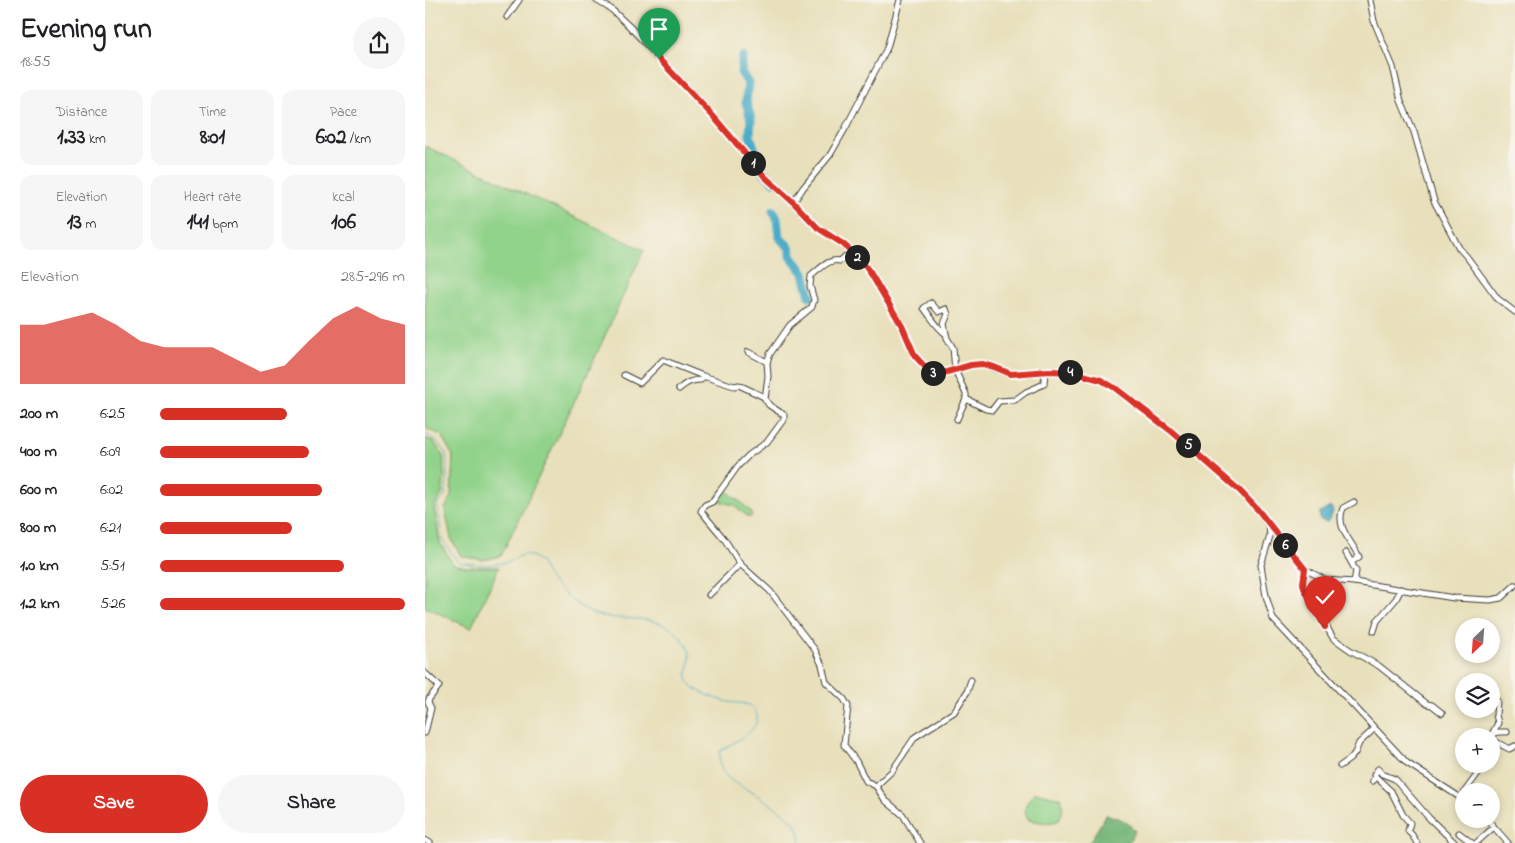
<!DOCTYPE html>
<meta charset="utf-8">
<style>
:root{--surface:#fff;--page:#f6f6f6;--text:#202124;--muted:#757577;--accent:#d93025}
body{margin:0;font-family:"Indie Flower",sans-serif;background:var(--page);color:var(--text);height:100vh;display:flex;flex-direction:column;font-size:19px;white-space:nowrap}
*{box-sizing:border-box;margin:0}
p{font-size:16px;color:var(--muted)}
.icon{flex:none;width:28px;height:28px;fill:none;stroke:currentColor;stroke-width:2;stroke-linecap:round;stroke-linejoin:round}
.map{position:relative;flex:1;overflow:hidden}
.side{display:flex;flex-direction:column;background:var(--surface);width:425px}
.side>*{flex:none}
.needle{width:32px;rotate:205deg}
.controls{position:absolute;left:1030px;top:618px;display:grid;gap:10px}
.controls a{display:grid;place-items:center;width:45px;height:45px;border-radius:50%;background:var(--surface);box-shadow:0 2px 8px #0003;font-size:25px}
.pin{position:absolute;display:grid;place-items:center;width:42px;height:42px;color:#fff;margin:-51px -21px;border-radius:50% 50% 50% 0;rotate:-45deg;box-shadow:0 0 5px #0007}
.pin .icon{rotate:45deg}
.km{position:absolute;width:25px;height:25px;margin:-12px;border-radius:50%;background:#222;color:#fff;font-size:14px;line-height:25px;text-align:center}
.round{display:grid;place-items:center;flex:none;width:52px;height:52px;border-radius:26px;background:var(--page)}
.head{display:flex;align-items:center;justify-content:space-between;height:85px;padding:0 20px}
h1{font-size:28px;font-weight:700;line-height:38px}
.figures{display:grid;grid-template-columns:repeat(3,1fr);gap:8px;height:85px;padding:5px 20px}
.figures div{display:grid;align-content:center;border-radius:12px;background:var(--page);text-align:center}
.figures b{font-size:21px;font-weight:700}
.figures small{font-size:14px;font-weight:400}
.figures p{font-size:14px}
.chart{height:140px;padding:10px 20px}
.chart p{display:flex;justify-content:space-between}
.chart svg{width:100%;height:90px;margin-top:5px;fill:var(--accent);opacity:.7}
.primary-button{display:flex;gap:10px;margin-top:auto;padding:10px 20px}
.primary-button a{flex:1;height:58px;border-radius:30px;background:var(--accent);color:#fff;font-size:20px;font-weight:700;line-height:58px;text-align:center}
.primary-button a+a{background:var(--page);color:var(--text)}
ul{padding:0 20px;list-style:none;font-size:16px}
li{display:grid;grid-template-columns:80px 60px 1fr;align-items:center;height:38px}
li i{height:12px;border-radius:6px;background:var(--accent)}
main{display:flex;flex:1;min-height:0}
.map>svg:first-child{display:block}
</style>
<main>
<section class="side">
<div class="head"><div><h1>Evening run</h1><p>18:55</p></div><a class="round"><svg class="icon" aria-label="share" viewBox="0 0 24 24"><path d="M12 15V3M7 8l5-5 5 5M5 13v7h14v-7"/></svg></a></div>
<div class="figures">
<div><p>Distance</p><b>1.33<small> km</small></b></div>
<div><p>Time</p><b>8:01</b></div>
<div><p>Pace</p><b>6:02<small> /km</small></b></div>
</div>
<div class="figures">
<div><p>Elevation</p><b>13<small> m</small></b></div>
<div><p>Heart rate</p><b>141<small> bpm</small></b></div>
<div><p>kcal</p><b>106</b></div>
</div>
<div class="chart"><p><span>Elevation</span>285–296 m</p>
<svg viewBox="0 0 160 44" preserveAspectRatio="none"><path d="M0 44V15L10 15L20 12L30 9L40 15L50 23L60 26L70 26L80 26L90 32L100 38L110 35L120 23L130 12L140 6L150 12L160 15V44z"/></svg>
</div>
<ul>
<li><b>200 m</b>6:25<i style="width:52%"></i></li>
<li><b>400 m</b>6:09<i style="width:61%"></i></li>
<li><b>600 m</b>6:02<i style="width:66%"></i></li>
<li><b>800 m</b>6:21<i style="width:54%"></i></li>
<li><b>1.0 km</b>5:51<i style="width:75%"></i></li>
<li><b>1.2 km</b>5:26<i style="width:100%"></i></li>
</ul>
<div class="primary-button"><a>Save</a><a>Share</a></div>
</section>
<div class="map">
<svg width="1090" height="843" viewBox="0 0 1090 843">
<rect width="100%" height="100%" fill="#f7f3e8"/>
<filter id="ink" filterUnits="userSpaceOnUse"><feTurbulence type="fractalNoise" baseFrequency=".02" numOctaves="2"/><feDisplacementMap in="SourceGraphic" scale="10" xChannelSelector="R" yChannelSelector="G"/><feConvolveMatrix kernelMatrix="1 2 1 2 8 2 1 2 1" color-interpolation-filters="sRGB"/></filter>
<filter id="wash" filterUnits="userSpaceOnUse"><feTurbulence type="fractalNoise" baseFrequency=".0096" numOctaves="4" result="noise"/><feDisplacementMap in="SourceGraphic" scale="20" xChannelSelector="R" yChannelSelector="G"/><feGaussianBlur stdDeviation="1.12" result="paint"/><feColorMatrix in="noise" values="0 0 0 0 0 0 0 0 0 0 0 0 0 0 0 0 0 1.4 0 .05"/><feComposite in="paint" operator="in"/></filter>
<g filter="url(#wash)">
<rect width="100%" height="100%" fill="#e8e0bb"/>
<g fill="#92d38b" stroke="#577854">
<path d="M0 146 219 250 163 373 76 556 58 560 36 556 26 538 20 509 26 496 28 456 16 435 0 428Z"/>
<path d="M0 438 8 441 18 456 19 477 17 494 9 507 15 543 28 564 42 567H74L46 628 0 607Z"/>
<path d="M299 488C309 498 319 503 327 514L326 517H323L309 505 293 501 291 497Z"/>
<path d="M610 792C619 794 627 797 636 797 639 807 638 813 633 821L622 823 604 820C596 809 602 801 610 792Z"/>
</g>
<path fill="#75b577" stroke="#48684a" d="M681 815C694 817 702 821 710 831L703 843H664Z"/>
<path fill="#48acc8" stroke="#326472" d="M906 507 908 511 905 520 902 522 895 520V512Z"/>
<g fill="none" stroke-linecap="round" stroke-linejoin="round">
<path stroke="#48acc8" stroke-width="1" d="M0 434 9 439 21 453 22 479 20 495 12 505 17 540 33 562C52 565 65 567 84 561 90 559 94 556 99 554 103 555 110 557 113 560 118 564 120 574 125 579 134 590 156 610 169 614 198 623 233 611 255 637 260 642 265 649 265 657 266 667 257 676 266 685 274 693 293 700 304 702 315 704 329 701 332 716 335 731 305 744 295 751 291 778 310 782 328 793 338 799 365 816 371 825 375 830 375 837 376 843"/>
<g stroke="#48acc8" stroke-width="9">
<path d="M318 57 316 72 323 83 321 102 326 119 325 135 330 151 336 162 337 170 348 181"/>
<path d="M348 211C354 217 352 227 354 235 357 245 367 243 366 256L379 273 385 296"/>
</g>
</g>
</g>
<g filter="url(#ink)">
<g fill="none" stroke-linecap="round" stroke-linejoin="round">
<g stroke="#3b3934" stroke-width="7">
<g id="minor">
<path d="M171 0 186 9 205 27 288 116 340 177 368 203 393 228 418 244 435 259 446 274 477 326 490 356 503 370 515 374 546 365 557 364 586 374 623 371 647 372 676 380 690 388 745 430 815 491 833 510 844 526 845 536 836 565 841 596 848 619 982 763 1039 800"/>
<path d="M945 0 949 21 968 67 976 101 989 132 1009 201 1034 248 1042 257 1073 299 1090 312"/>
<path d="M82 17 94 0"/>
<path d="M368 203 378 188 405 155 420 129 462 48 475 0"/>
<path d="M426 251 415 261C404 258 395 269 386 276L385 286 389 300 388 303 387 307 365 325 345 354 342 362 343 376 340 399 344 405 359 415V419L342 442 324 455 313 466 287 502 280 505 276 511 300 540 315 564 345 591 390 650 397 665 401 682 419 699 423 706 419 745 431 761 441 781 451 786 460 800 478 815 495 843"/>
<path d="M521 334C512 328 506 317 499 308L506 303 514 312 521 309 523 314 519 324 522 338 528 348 530 370 541 394V399L532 419"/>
<path d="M323 352 342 362"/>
<path d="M199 375 215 383 238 360 278 376 276 380C266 380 261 383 254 389"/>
<path d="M278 376 309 386 314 385 339 397"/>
<path d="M541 399 561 409 567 410 574 401 590 400 601 392 619 384 620 371"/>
<path d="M845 527 880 569 900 580 929 582 1029 598 1065 600 1076 598 1090 585"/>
<path d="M921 553 931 571 929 582"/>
<path d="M927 562 934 557C927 541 910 528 918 508L929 502"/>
<path d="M880 569 878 581 879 588 908 638 925 650 954 666 1002 704 1007 705 1017 713"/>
<path d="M284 595 315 564"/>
<path d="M949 631 952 621 971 599 976 589"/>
<path d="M0 673 14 686 4 699 3 702 6 708 0 733"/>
<path d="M1069 734 1073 732H1082"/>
<path d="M1066 736 1073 723 1071 715 1072 701 1068 699 1066 694"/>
<path d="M1066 739 1084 749 1090 746"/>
<path d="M915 766 925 759 930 753 934 743 949 729"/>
<path d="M951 777 949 775 953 769 957 774 970 779 1004 818 1030 843"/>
<path d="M947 781 951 777 966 791 978 815 985 823 983 831 987 835 992 843"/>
<path d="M451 786 467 771 490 737 529 712 542 692 546 680"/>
<path d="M1040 791 1054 772 1051 764"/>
<path d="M1062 819 1083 843"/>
<path d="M1034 833 1047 843"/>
<path d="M0 840 5 843"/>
<path d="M1051 843 1069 827"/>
</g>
</g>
<use href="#minor" stroke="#fff" stroke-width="5"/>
</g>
</g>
<g fill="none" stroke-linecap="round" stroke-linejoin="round" filter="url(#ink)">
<g stroke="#fff" stroke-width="10">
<path id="route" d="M234 59 288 116 340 177 368 202 393 228 418 244 435 259 446 274 477 326 490 356 503 370 515 374 546 365 557 364 569 367 586 374 624 371 647 372 676 380 690 388 745 430 815 491 833 510 880 569 878 583 879 588 900 627"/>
</g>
<use href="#route" stroke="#d93025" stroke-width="6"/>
</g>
</svg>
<div class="controls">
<a><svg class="needle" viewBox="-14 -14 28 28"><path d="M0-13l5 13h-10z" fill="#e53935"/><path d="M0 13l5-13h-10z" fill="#757577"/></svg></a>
<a><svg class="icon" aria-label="layers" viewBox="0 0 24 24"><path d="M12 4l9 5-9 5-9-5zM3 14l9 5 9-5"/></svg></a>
<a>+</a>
<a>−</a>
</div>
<div class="pin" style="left:234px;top:59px;background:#1e9e55"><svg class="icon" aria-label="arrive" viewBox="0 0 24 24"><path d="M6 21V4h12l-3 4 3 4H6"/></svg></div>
<div class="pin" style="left:900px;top:627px;background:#d93025"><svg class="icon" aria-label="check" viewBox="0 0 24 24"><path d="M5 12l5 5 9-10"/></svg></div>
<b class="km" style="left:328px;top:163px">1</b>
<b class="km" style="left:432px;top:257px">2</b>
<b class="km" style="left:508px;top:373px">3</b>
<b class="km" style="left:645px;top:372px">4</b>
<b class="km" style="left:763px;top:445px">5</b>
<b class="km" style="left:860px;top:545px">6</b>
</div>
</main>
